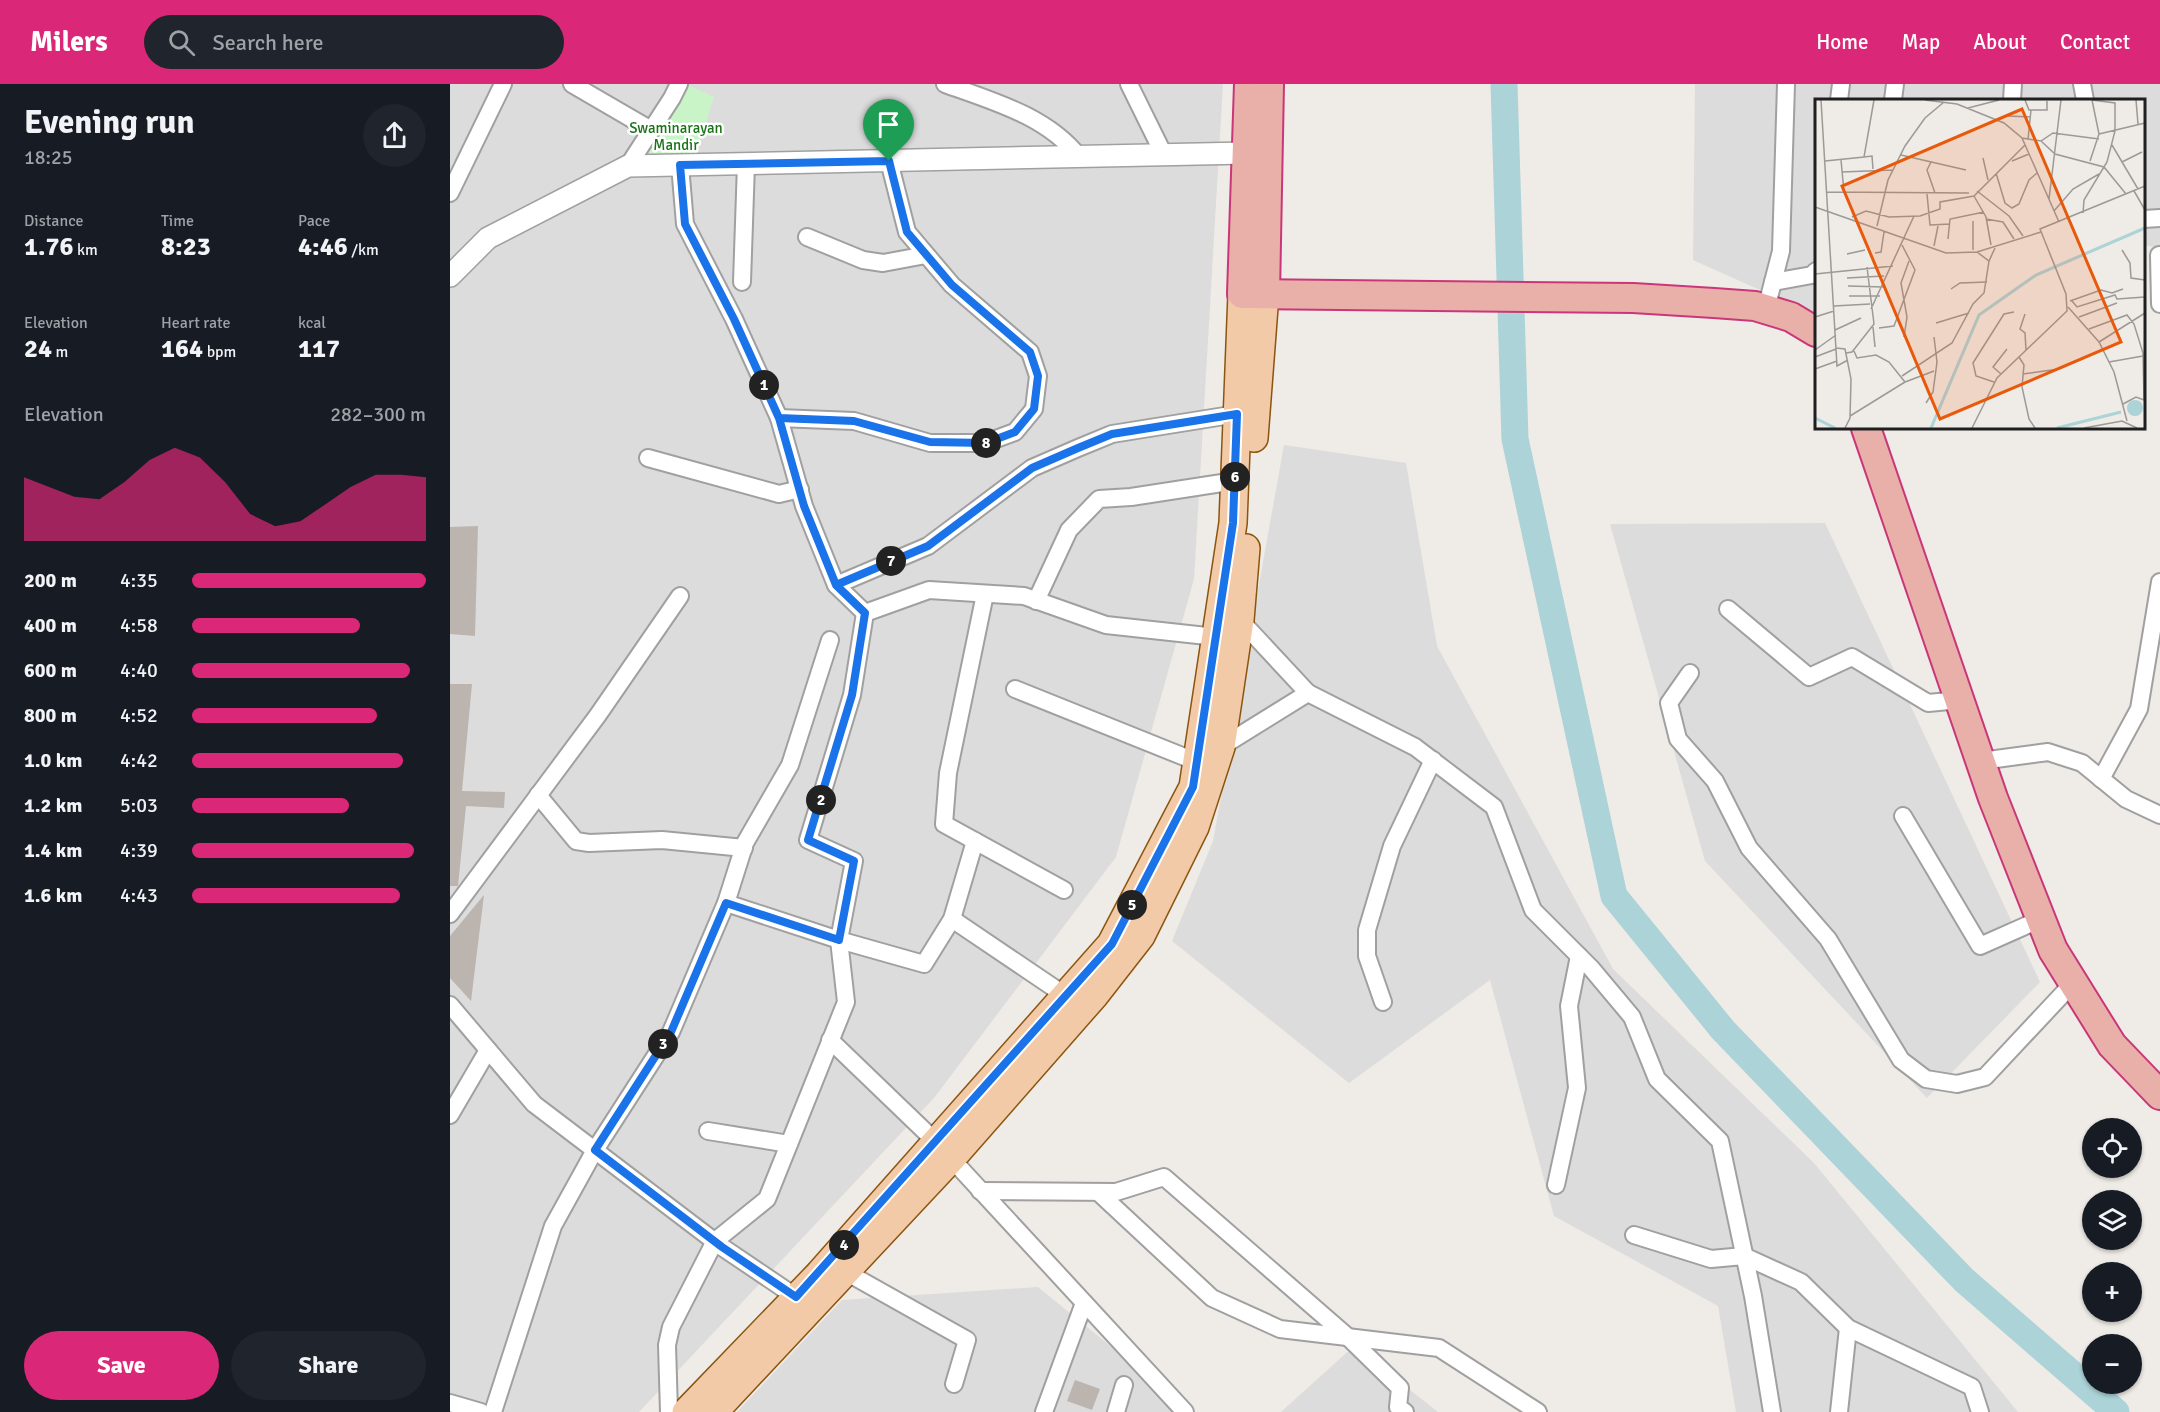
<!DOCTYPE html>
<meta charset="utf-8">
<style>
:root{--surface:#171b24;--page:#20242c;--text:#f1f3f6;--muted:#9ea1a6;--accent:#db2777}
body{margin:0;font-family:Signika,sans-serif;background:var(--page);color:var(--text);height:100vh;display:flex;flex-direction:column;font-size:22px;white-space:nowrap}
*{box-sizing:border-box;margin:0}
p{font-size:20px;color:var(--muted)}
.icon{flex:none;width:33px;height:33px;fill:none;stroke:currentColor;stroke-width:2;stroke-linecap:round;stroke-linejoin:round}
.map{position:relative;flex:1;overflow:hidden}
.sheet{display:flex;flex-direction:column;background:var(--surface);width:450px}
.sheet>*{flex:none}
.buttons{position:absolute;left:1632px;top:1034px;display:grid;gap:12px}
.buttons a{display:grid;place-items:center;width:60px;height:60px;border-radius:50%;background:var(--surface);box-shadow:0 2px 4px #0004;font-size:30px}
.pin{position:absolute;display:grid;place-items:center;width:51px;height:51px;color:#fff;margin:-62px -26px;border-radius:50% 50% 50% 0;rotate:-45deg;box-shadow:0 0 6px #0007}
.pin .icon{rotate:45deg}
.km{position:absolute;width:30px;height:30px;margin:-15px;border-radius:50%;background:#222;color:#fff;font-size:16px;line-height:30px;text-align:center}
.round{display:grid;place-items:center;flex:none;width:63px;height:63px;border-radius:32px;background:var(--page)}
.headline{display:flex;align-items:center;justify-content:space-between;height:102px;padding:0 24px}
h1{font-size:33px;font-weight:700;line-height:45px}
.stats{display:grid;grid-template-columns:repeat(3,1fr);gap:9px;height:102px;padding:6px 24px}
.stats div{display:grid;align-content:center}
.stats b{font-size:26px;font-weight:700}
.stats small{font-size:16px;font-weight:400}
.stats p{font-size:16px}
.chart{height:168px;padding:12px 24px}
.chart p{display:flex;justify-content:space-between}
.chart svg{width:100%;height:108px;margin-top:6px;fill:var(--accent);opacity:.7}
.cta{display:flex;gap:12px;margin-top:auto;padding:12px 24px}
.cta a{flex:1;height:69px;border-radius:36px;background:var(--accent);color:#fff;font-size:24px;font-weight:700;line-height:69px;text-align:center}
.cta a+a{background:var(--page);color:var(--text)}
ul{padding:0 24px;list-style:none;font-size:20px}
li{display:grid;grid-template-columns:96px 72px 1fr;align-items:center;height:45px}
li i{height:15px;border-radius:8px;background:var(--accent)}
header{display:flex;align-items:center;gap:36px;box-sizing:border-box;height:84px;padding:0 30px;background:var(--accent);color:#fff}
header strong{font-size:28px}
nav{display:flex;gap:33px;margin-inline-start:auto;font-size:21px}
.search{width:420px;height:54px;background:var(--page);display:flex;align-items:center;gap:15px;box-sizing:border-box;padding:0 21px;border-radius:33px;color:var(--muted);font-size:22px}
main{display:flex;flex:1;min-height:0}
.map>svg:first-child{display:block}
</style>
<header>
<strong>Milers</strong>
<div class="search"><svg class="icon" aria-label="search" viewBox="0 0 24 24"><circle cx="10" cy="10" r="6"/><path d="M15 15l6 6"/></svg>Search here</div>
<nav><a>Home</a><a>Map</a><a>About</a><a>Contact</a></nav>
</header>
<main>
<section class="sheet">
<div class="headline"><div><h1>Evening run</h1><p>18:25</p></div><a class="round"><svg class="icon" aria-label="share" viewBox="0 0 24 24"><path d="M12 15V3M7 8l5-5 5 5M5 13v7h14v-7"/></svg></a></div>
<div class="stats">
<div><p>Distance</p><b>1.76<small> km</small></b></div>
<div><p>Time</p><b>8:23</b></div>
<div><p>Pace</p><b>4:46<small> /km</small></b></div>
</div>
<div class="stats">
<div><p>Elevation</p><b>24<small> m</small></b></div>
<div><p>Heart rate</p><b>164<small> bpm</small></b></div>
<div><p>kcal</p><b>117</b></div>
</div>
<div class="chart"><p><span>Elevation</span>282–300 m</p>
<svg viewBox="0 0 160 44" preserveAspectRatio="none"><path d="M0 44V18L10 22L20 26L30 27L40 20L50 11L60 6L70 10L80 20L90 33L100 38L110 36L120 29L130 22L140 17L150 17L160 18V44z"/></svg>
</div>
<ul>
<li><b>200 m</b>4:35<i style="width:100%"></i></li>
<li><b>400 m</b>4:58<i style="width:72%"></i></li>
<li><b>600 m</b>4:40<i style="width:93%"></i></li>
<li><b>800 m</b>4:52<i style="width:79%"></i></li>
<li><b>1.0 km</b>4:42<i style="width:90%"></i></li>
<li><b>1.2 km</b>5:03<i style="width:67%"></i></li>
<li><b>1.4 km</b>4:39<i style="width:95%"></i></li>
<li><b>1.6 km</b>4:43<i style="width:89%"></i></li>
</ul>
<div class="cta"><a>Save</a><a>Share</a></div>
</section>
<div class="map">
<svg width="1710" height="1328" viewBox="0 0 1710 1328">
<rect width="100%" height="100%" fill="#efebe6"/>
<g fill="#dddcdc">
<path d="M0 0H773L744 495 666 773 484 1014 189 1328H0Z"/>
<path d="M1245 0H1710V164L1694 161V16H1366V231L1243 176Z"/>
<path d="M834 361 956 379 987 562 1163 885 1364 1079 1568 1328H1286L1268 1222 1104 1132 1040 896 899 999 722 857 763 757Z"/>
<path d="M1375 439 1590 898 1477 1014 1255 777 1160 440Z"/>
<path d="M588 1203 741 1328H287L392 1216Z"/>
<path d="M904 1262 988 1328H831Z"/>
</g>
<path fill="#c9f4c8" d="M236 0 264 13 243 79H182Z"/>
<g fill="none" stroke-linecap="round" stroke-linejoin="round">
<path stroke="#abd3d8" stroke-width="27" d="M1054 0 1065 355 1164 812 1273 946 1514 1196 1666 1328"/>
</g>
<g fill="#bcb4af">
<path d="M28 442 25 552 0 550V443Z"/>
<path d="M0 600H22L12 707 55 708 54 724 16 722 8 802H0Z"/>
<path d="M34 811 21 917 0 894V852Z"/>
<path d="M625 1296 650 1305 642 1326 617 1317Z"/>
</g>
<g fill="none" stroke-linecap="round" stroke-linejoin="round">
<g stroke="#a0a0a0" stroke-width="20">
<g id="minor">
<path d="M122 0 201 46"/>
<path d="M495 0C542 17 597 32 629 73"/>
<path d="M679 0 714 71"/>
<path d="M1632 0 1635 16"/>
<path d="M1389 16 1391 0"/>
<path d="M1443 16 1445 0"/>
<path d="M1562 16 1563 0"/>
<path d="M230 81 235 140 284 235 329 334 354 422 386 501 415 529"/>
<path d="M178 82 222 14 229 0"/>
<path d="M0 109 53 0"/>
<path d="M1694 135 1710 134"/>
<path d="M357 153 413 176 433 179 476 171"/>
<path d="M1709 171 1710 220"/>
<path d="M292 198 296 80"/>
<path d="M1323 198 1362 191 1366 187"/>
<path d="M1316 225 1331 167 1336 0"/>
<path d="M329 334 404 337 480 359H535L565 348 584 325 588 292 580 268 502 201 457 148 439 77"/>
<path d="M198 374 329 410 350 405"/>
<path d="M386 501 478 462 582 384 628 364 662 350 787 330"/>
<path d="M535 510 498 689 494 740 614 806"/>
<path d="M586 517 619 446 649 415 681 413 785 397"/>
<path d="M1278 525 1359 593 1402 573 1478 619 1510 616"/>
<path d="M415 529 479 506 574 512 656 541 766 553"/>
<path d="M1240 589 1219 619 1228 655 1265 697 1299 764 1378 855 1451 976 1476 995 1507 1000 1535 993 1623 899"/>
<path d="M565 605 747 678"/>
<path d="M858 609 965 663 1044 723 1083 826 1141 884 1182 933 1207 995 1270 1057 1303 1212 1322 1328"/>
<path d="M771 663 858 609 790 536"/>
<path d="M1531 677 1598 668 1632 679 1676 715 1710 731"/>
<path d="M1651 695 1689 625 1710 498"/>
<path d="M88 711 126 757 139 759 212 756 294 764"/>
<path d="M1453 732 1530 862 1591 835"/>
<path d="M276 819 389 856 474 880 502 835 525 757"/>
<path d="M0 830 148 631 230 512"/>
<path d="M502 835 616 912"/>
<path d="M933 918 917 872V846L942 762 983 676"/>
<path d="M0 921 84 1020 272 1163 346 1213"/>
<path d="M380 956 486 1058 735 1328"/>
<path d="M0 1031 38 966"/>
<path d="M258 1047 339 1060"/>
<path d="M1106 1101 1127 1004 1119 922 1129 872"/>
<path d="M530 1107 666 1108 714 1093 898 1253 950 1304 948 1323 955 1328"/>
<path d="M648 1108 762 1214 830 1245 989 1264 1088 1328"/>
<path d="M1184 1151 1261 1175 1294 1172 1351 1198 1398 1244 1522 1303 1530 1328"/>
<path d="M396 1188 517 1256 504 1300"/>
<path d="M0 1319 31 1328"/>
<path d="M43 1328 103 1142 145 1066 221 948 276 819 295 759 340 681 380 556"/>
<path d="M219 1328 217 1261 221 1243 265 1157 317 1115 396 918 389 856 404 777 358 756 402 611 415 529"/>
<path d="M594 1328 634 1219"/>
<path d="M666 1328 674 1301"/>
<path d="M1389 1328 1398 1244"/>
</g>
</g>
<g stroke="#a0a0a0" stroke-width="24">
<path id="tertiary" d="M0 192 38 154 178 82 797 69"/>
</g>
<g stroke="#8b550f" stroke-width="30">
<g id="primary">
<path d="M804 354 815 210"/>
<path d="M236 1328 369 1190 661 860 743 703 783 439 792 210"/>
<path d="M264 1328 501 1075 645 911 691 852 745 743 771 663 790 536 796 464"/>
</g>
</g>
<g stroke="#c93779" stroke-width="32">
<g id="trunk">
<path d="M799 0 792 210 1183 214 1264 219 1305 222 1341 233 1366 248"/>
<path d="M815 210 819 0"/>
<path d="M1416 344 1543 714 1603 866 1662 961 1710 1011"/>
</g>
</g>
<use href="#minor" stroke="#fff" stroke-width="16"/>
<use href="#tertiary" stroke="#fff" stroke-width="21"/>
<use href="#primary" stroke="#f3caa7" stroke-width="27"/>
<use href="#trunk" stroke="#e8b0a9" stroke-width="28"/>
</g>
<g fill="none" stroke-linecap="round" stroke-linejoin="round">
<g stroke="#fff" stroke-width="12">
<path id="route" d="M439 77 230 81 235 140 284 235 329 334 354 422 386 501 415 529 402 611 358 756 404 777 389 856 276 819 221 948 145 1066 272 1163 346 1213 662 860 743 703 783 439 787 330 662 350 628 364 582 384 478 462 386 501 354 422 329 334 404 337 480 358 536 359 565 348 584 325 588 292 580 268 502 201 457 148 439 77"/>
</g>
<use href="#route" stroke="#1a73e8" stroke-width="8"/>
</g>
<g text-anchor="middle" stroke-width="5" stroke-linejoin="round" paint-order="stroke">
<g font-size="15" fill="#197317" stroke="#fff">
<text x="226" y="49">Swaminarayan<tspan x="226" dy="17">Mandir</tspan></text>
</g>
</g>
<g transform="translate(1365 15)">
<rect width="330" height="330" fill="#efebe6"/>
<path d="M312 309a8 8 0 1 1 16 0a8 8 0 1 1-16 0Z" fill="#abd3d8"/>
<path fill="none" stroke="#abd3d8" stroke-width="3" d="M0 319 20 329M116 329 164 216 221 176 330 129M242 329 306 313"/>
<path fill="none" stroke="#9c9996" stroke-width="1.5" d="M6 1 22 267 33 261M110 1 142 5 189 24 207 39 244 123M210 1 214 11H232V2M321 1 323 25M153 9 184 1M193 17 216 18M284 35 330 24M207 39 226 42 238 34 284 40M213 40 216 11M226 42 240 55 289 68 311 95M297 46 323 90M86 56 151 71M49 58 57 57 58 70M168 59 173 81M26 61 29 93M10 62 49 58 59 1M197 62 214 55M275 62 284 35 277 1M116 63 112 71 120 94M307 63 327 53M27 73 78 71M181 74 190 104 197 109 204 105 214 81 222 74M162 92 194 117 208 137M319 92 330 111M12 93 154 94M112 95 115 126 135 125M159 97 171 118 176 146M234 100 246 1M0 108 131 154 162 153 226 133M239 112 258 90 284 75M268 114 269 101 292 63 300 32V4L277 1M37 118 51 112 74 118 105 117 125 110V103L159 97 210 46M171 120 188 123 199 140M158 122V151M62 127 73 81 90 47 110 19 129 3M133 140 135 120 169 113M119 147 123 127M307 151 315 164 316 179 330 181M162 153 174 162 180 149M60 154 66 153 69 133M32 155 50 151M0 175 78 167M32 179 69 177M33 187 69 188M136 190 145 184 172 183M34 197H65M255 202 286 191 297 194 308 190M257 202 262 208 300 196 302 200 330 198M19 207 55 205M253 208 284 243 299 273 312 322M56 210 99 117M210 215 205 230 210 234 211 251M0 218 19 212M264 218 302 204M121 224 154 214M58 228 60 248M64 229 79 227 100 171 87 146M274 230 312 216 319 225 328 254 329 301 321 298 308 305M20 231 46 219M89 238 92 218 86 184 94 162M284 243 330 214M21 249 30 250 36 280 35 319 30 329M0 251 21 236M39 252 42 259 61 256 74 263 90 283 119 272M31 254 37 253 59 225 52 168M0 258 21 250M204 258 209 266 207 288 214 320 220 329M294 263 328 257M0 270 22 262M186 275 178 268 192 250M208 275 244 270 283 253M87 277 137 244 158 205 169 194 174 162M179 283 161 277 158 264 189 215 199 213M111 304 118 293 122 263 119 238M35 317 90 283M157 329 182 279 252 212 251 195 225 130 330 87M269 329 307 322 322 329"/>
<path fill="#e8590c" fill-opacity="0.15" stroke="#e8590c" stroke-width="3" d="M207 10 306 243 125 320 27 87Z"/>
<rect width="330" height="330" fill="none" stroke="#1f1f1f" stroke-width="3"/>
</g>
</svg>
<div class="buttons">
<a><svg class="icon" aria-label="locate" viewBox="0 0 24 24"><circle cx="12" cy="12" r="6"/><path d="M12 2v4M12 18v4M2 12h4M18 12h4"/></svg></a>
<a><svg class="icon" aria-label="layers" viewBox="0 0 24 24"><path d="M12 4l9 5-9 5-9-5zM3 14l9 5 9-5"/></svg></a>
<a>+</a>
<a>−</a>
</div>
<div class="pin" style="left:439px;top:77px;background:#1e9e55"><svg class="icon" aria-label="arrive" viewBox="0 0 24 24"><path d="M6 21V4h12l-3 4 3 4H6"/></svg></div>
<b class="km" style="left:314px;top:301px">1</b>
<b class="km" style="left:371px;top:716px">2</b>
<b class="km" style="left:213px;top:960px">3</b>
<b class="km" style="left:394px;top:1161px">4</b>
<b class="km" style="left:682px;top:821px">5</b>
<b class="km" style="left:785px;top:393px">6</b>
<b class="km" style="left:441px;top:477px">7</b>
<b class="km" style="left:536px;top:359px">8</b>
</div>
</main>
